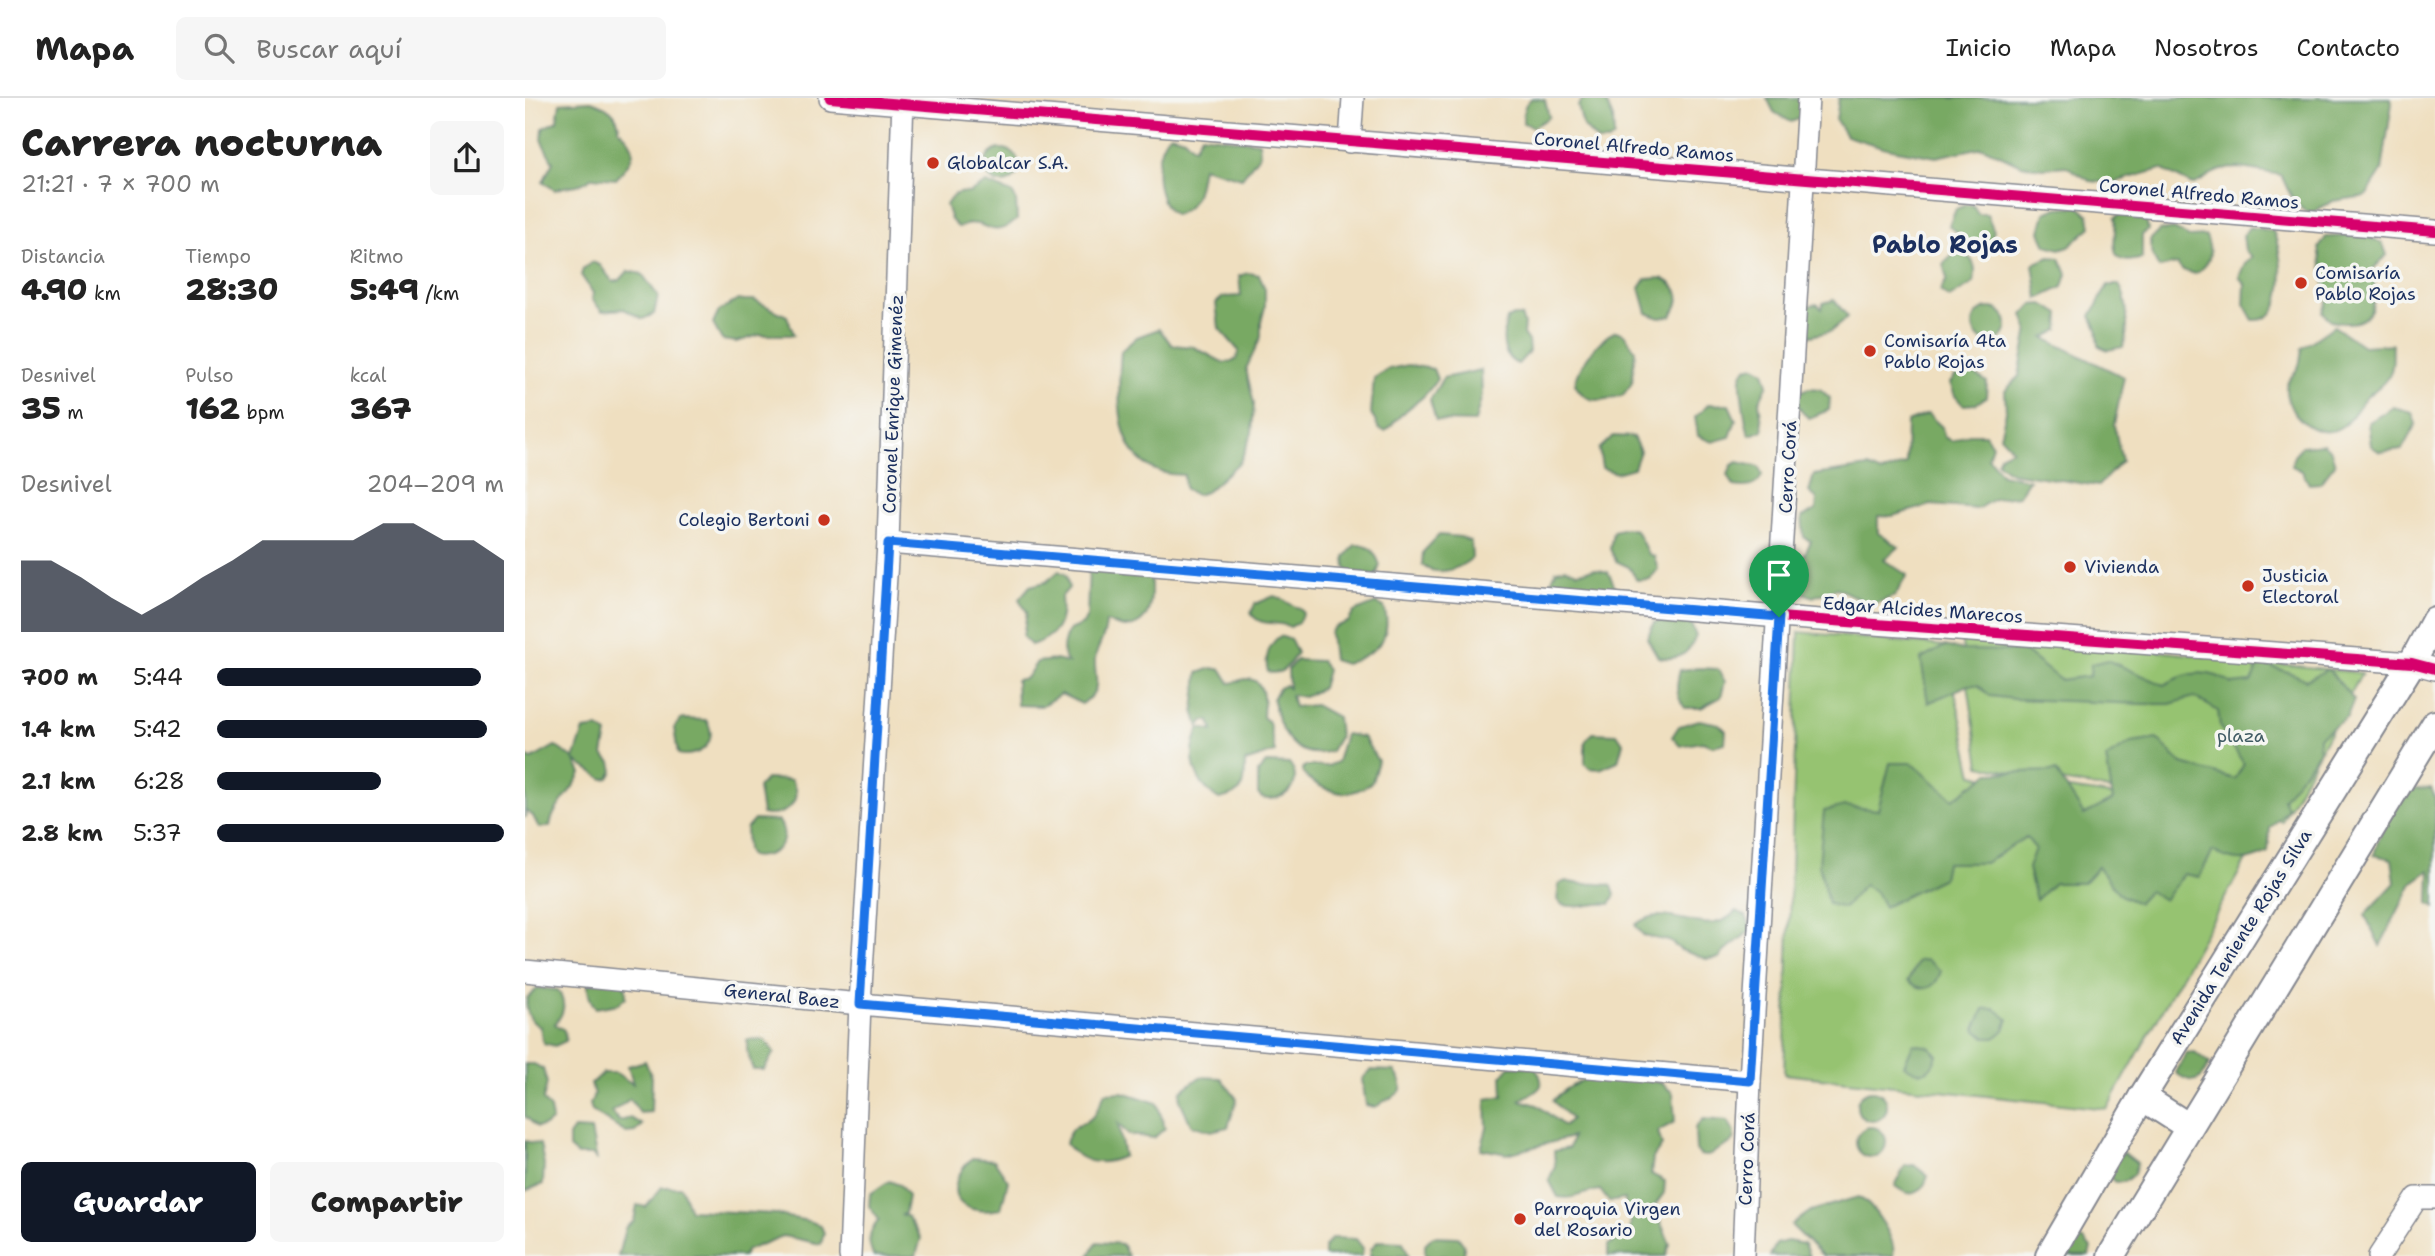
<!DOCTYPE html>
<html lang="es">
<meta charset="utf-8">
<style>
:root{--surface:#fff;--page:#f6f6f6;--text:#222;--muted:#767676;--line:#e0e0e0;--accent:#111827}
body{margin:0;font-family:"Shantell Sans",sans-serif;background:var(--page);color:var(--text);height:100vh;display:flex;flex-direction:column;font-size:26px;white-space:nowrap}
*{box-sizing:border-box;margin:0}
p{font-size:23px;color:var(--muted)}
.icon{flex:none;width:38px;height:38px;fill:none;stroke:currentColor;stroke-width:2;stroke-linecap:round;stroke-linejoin:round}
.map{position:relative;flex:1;overflow:hidden}
.panel{display:flex;flex-direction:column;background:var(--surface);width:525px}
.panel>*{flex:none}
.pin{position:absolute;display:grid;place-items:center;width:60px;height:60px;color:#fff;margin:-72px -30px;border-radius:50% 50% 50% 0;rotate:-45deg;box-shadow:0 0 7px #0007}
.pin .icon{rotate:45deg}
.round{display:grid;place-items:center;flex:none;width:74px;height:74px;border-radius:10px;background:var(--page)}
.headline{display:flex;align-items:center;justify-content:space-between;height:119px;padding:0 21px}
h1{font-size:38px;font-weight:800;line-height:52px}
.stats{display:grid;grid-template-columns:repeat(3,1fr);gap:10px;height:119px;padding:7px 21px}
.stats div{display:grid;align-content:center}
.stats b{font-size:30px;font-weight:800}
.stats small{font-size:19px;font-weight:400}
.stats p{font-size:19px}
.chart{height:196px;padding:14px 21px}
.chart p{display:flex;justify-content:space-between}
.chart svg{width:100%;height:126px;margin-top:7px;fill:var(--accent);opacity:.7}
.action{display:flex;gap:14px;margin-top:auto;padding:14px 21px}
.action a{flex:1;height:80px;border-radius:10px;background:var(--accent);color:#fff;font-size:28px;font-weight:800;line-height:80px;text-align:center}
.action a+a{background:var(--page);color:var(--text)}
ul{padding:0 21px;list-style:none;font-size:23px}
li{display:grid;grid-template-columns:112px 84px 1fr;align-items:center;height:52px}
li i{height:18px;border-radius:9px;background:var(--accent)}
header{display:flex;align-items:center;gap:42px;box-sizing:border-box;height:98px;padding:0 35px;background:var(--surface);border-bottom:2px solid var(--line)}
header strong{font-size:33px}
nav{display:flex;gap:38px;margin-inline-start:auto;font-size:24px}
.search{width:490px;height:63px;background:var(--page);display:flex;align-items:center;gap:18px;box-sizing:border-box;padding:0 24px;border-radius:10px;color:var(--muted);font-size:26px}
main{display:flex;flex:1;min-height:0}
.map>svg:first-child{display:block}
</style>
<header>
<strong>Mapa</strong>
<div class="search"><svg class="icon" aria-label="search" viewBox="0 0 24 24"><circle cx="10" cy="10" r="6"/><path d="M15 15l6 6"/></svg>Buscar aquí</div>
<nav><a>Inicio</a><a>Mapa</a><a>Nosotros</a><a>Contacto</a></nav>
</header>
<main>
<section class="panel">
<div class="headline"><div><h1>Carrera nocturna</h1><p>21:21 · 7 × 700 m</p></div><a class="round"><svg class="icon" aria-label="share" viewBox="0 0 24 24"><path d="M12 15V3M7 8l5-5 5 5M5 13v7h14v-7"/></svg></a></div>
<div class="stats">
<div><p>Distancia</p><b>4.90<small> km</small></b></div>
<div><p>Tiempo</p><b>28:30</b></div>
<div><p>Ritmo</p><b>5:49<small> /km</small></b></div>
</div>
<div class="stats">
<div><p>Desnivel</p><b>35<small> m</small></b></div>
<div><p>Pulso</p><b>162<small> bpm</small></b></div>
<div><p>kcal</p><b>367</b></div>
</div>
<div class="chart"><p><span>Desnivel</span>204–209 m</p>
<svg viewBox="0 0 160 44" preserveAspectRatio="none"><path d="M0 44V19L10 19L20 25L30 32L40 38L50 32L60 25L70 19L80 12L90 12L100 12L110 12L120 6L130 6L140 12L150 12L160 19V44z"/></svg>
</div>
<ul>
<li><b>700 m</b>5:44<i style="width:92%"></i></li>
<li><b>1.4 km</b>5:42<i style="width:94%"></i></li>
<li><b>2.1 km</b>6:28<i style="width:57%"></i></li>
<li><b>2.8 km</b>5:37<i style="width:100%"></i></li>
</ul>
<div class="action"><a>Guardar</a><a>Compartir</a></div>
</section>
<div class="map">
<svg width="1910" height="1158" viewBox="0 0 1910 1158">
<rect width="100%" height="100%" fill="#f6f6f2"/>
<filter id="ink" filterUnits="userSpaceOnUse"><feTurbulence type="fractalNoise" baseFrequency=".0143" numOctaves="2"/><feDisplacementMap in="SourceGraphic" scale="14" xChannelSelector="R" yChannelSelector="G"/><feConvolveMatrix kernelMatrix="1 2 1 2 8 2 1 2 1" color-interpolation-filters="sRGB"/></filter>
<filter id="wash" filterUnits="userSpaceOnUse"><feTurbulence type="fractalNoise" baseFrequency=".00686" numOctaves="4" result="noise"/><feDisplacementMap in="SourceGraphic" scale="28" xChannelSelector="R" yChannelSelector="G"/><feGaussianBlur stdDeviation="1.57" result="paint"/><feColorMatrix in="noise" values="0 0 0 0 0 0 0 0 0 0 0 0 0 0 0 0 0 1.4 0 .05"/><feComposite in="paint" operator="in"/></filter>
<g filter="url(#wash)">
<rect width="100%" height="100%" fill="#efdfc0"/>
<path fill="#96c371" stroke="#587968" stroke-width="2" d="M1435 532 1837 575 1757 723 1744 721 1582 1011 1259 976 1274 534 1420 548 1448 677 1715 716 1455 668Z"/>
<g fill="#78a963" stroke="#4a6c60" stroke-width="2">
<path d="M1007 0 1020 2 1024 19 1008 29 998 25C998 13 998 7 1007 0Z"/>
<path d="M1059 0H1079L1088 20 1089 39 1083 44H1073L1058 28 1053 8Z"/>
<path d="M1242 0H1286L1274 21 1266 24 1249 14Z"/>
<path d="M1314 0H1866L1867 5 1857 73 1841 98 1808 103 1786 115C1769 111 1763 91 1756 77 1735 74 1707 64 1687 76 1680 80 1676 84 1667 87L1636 71 1587 85 1565 83 1541 68 1518 70 1496 67 1458 49 1411 59 1361 50 1321 38 1311 22Z"/>
<path d="M66 3C81 8 94 14 94 32 117 51 108 61 91 81L67 79C56 90 44 86 30 92L18 84 28 64 17 44 18 30 32 23 35 5Z"/>
<path d="M645 36 659 40 669 50 676 37 734 44 735 56 717 80 677 69C673 91 673 108 650 117 628 105 627 52 645 36Z"/>
<circle cx="477" cy="68" r="17"/>
<path d="M461 85 487 95 491 102 492 122C465 143 462 122 444 126 440 127 437 129 433 129L426 122 421 107C428 96 431 93 444 95Z"/>
<path d="M1440 107H1448L1453 116H1462L1469 133 1465 143 1448 152 1437 148 1436 137 1424 128 1431 111Z"/>
<path d="M1553 108 1564 117 1566 129 1544 148 1535 151 1521 147 1515 134 1520 115 1532 110Z"/>
<path d="M1601 112H1611L1621 120 1623 132 1617 137V160C1577 173 1593 136 1590 120Z"/>
<path d="M1724 129 1748 133C1758 156 1767 224 1728 222L1719 206 1720 186 1714 179 1720 165 1727 160 1720 152 1718 138Z"/>
<path d="M1649 131 1664 139 1681 138C1688 156 1686 166 1670 176L1657 172 1652 166 1634 170 1627 157 1625 142 1634 133Z"/>
<path d="M1819 138H1841L1858 146 1862 157 1848 171C1852 195 1852 226 1821 225 1809 225 1805 223 1798 214L1805 196 1800 186 1794 150 1801 139Z"/>
<path d="M1430 155C1449 156 1452 168 1449 185L1424 200 1415 193 1422 181 1418 166Z"/>
<path d="M1524 159 1535 160 1542 176 1538 189 1513 201 1508 166Z"/>
<path d="M67 164 75 167 88 184 95 182 103 173 117 176 133 198 129 216 118 221 99 211 77 213 67 202 68 195 56 177 58 171Z"/>
<path d="M723 175 734 177 740 191V209L736 224V239L721 271 729 306 727 335 715 364 681 394 671 397 660 391 659 377C588 378 592 303 596 253L612 239 634 231 647 247 669 249 699 265 711 262 714 253 694 230 691 205 698 199 716 198 714 178Z"/>
<path d="M1137 180C1155 189 1159 202 1146 218L1134 220 1122 215 1115 190 1121 181Z"/>
<path d="M1583 187H1594C1604 200 1604 234 1598 249L1583 252 1574 248 1572 231 1566 218Z"/>
<path d="M213 202H229L262 218 269 237H234L212 244 197 242 188 226 194 213Z"/>
<path d="M1309 202 1323 219 1306 233 1286 238 1279 228 1282 208 1292 206 1297 211 1298 205Z"/>
<path d="M1518 206 1535 216 1534 232 1519 240 1599 279 1589 327 1597 363 1573 388 1485 374 1472 364 1476 356 1487 351 1475 338 1481 314 1480 293 1494 278 1503 231 1498 217 1507 207Z"/>
<circle cx="1465" cy="227" r="17"/>
<path d="M989 218H996L999 226 998 236 1003 243 1004 254 993 266C975 259 977 236 982 221Z"/>
<path d="M1809 228 1838 248 1868 246C1867 254 1869 265 1866 273 1862 284 1852 290 1844 297 1833 306 1828 322 1816 329 1793 344 1764 318 1761 294 1760 282 1767 280 1772 271 1776 266 1776 256 1777 250Z"/>
<path d="M1091 233 1099 236 1110 252 1107 285 1098 297C1078 303 1061 308 1050 286 1054 267 1073 241 1091 233Z"/>
<path d="M883 267 908 271 912 281C897 305 889 303 872 321 866 326 867 330 860 333L854 331 846 315 849 280 864 271Z"/>
<path d="M1230 268 1239 273 1243 286 1234 304 1238 332 1225 337C1221 333 1215 288 1216 281 1216 276 1218 274 1221 270Z"/>
<path d="M956 272 957 297 950 324 911 323 905 302 918 280Z"/>
<path d="M1445 273 1462 284 1461 299 1451 306 1438 307 1430 298 1425 285 1434 274Z"/>
<path d="M1284 290 1295 291 1305 300 1304 312 1284 320C1273 312 1272 307 1273 294Z"/>
<path d="M1184 306 1204 307 1211 322 1205 339 1187 344 1173 338 1170 319Z"/>
<path d="M1868 309 1887 314 1891 326 1877 351 1855 354 1846 348 1843 325Z"/>
<path d="M1403 316 1417 329 1419 339 1427 343 1444 336H1460L1467 347 1463 359 1477 376 1504 382 1493 398 1469 401 1452 411 1406 407 1367 418H1353V435L1374 449 1359 462 1382 477 1370 498 1347 507 1312 490 1288 499 1272 492 1270 476 1286 443 1279 440 1277 419 1291 412 1292 401 1284 394 1289 377 1343 369 1356 375 1381 366 1382 324Z"/>
<path d="M1088 338 1108 339 1115 353 1109 370 1091 375 1077 370 1074 351Z"/>
<path d="M1798 346 1806 353 1810 366 1795 385 1784 386 1777 373 1767 368 1769 357 1777 348Z"/>
<path d="M1213 364 1234 369 1237 377C1232 390 1221 390 1209 388L1203 377 1207 367Z"/>
<path d="M1101 430 1111 432 1123 456 1129 458 1133 471 1125 481 1112 482 1104 469 1091 463 1085 451 1088 433Z"/>
<path d="M914 437 936 439 946 444 947 460C933 472 911 479 897 467L898 454Z"/>
<path d="M830 447C845 446 850 454 855 467L851 478 824 474 821 470 820 459Z"/>
<path d="M625 467C626 489 632 525 603 529 597 530 588 525 581 524 581 541 571 549 570 562 569 584 579 590 557 606L536 596 516 608 492 607 491 582 501 580 512 564 531 562 543 565C535 555 538 543 544 532L558 526 562 518 564 469Z"/>
<path d="M1040 470 1053 474 1070 471 1083 474 1090 488C1078 500 1064 494 1052 487L1037 492 1027 482 1031 472Z"/>
<path d="M534 473 541 477 544 490 536 499C539 525 532 539 506 547L498 539 502 514 494 501 505 488 521 484Z"/>
<path d="M749 498C760 500 764 508 775 510L778 515 773 525 765 529C751 521 736 531 726 515L730 506Z"/>
<path d="M851 505 859 509C869 542 849 556 820 566L808 562 805 535 809 529 823 524 829 514Z"/>
<path d="M1148 522 1165 524 1171 538C1164 557 1152 563 1133 559L1122 540 1129 524Z"/>
<path d="M755 538 766 542 772 555C763 567 759 578 743 574 739 560 744 546 755 538Z"/>
<path d="M1420 548 1437 552 1499 553 1535 582 1565 578 1566 566 1582 562 1639 587C1662 573 1685 570 1707 586L1726 584 1735 564C1751 572 1766 573 1781 582L1803 571 1829 602 1822 619 1794 639V654L1758 701 1763 711 1745 730 1743 754C1723 765 1707 765 1688 753L1674 779 1659 776 1639 802 1624 793 1613 805 1595 797 1573 769 1558 785H1529L1511 802 1503 770 1510 750 1501 739 1460 765H1421L1418 780 1359 809 1351 794 1339 787 1319 810 1303 806 1294 766 1299 713 1320 708 1353 712 1365 665H1387L1428 701 1464 675 1531 673 1559 717 1588 702 1581 660 1606 645 1632 641 1657 666 1710 681 1719 666 1695 629 1693 613 1669 599 1645 606H1618L1489 601 1465 598 1453 587H1443L1403 605 1396 561Z"/>
<path d="M771 562 796 563 802 572 797 590 779 599 766 597 769 609 790 607 812 619 814 639 806 653C768 664 754 632 748 601L754 590 761 587 764 591 763 571Z"/>
<path d="M687 570 697 572 705 585C710 585 716 581 722 581 741 581 739 606 738 619L744 624 750 654 720 664C719 689 722 695 694 701 668 685 661 656 675 630L688 633 685 623H678L674 629 669 613 673 575Z"/>
<path d="M1174 570 1193 571 1200 584 1196 599 1176 610H1160C1150 597 1151 587 1155 572Z"/>
<path d="M156 621 181 622C196 645 172 661 153 656L149 630Z"/>
<path d="M1174 622 1194 626 1201 633 1200 645 1188 648 1177 644 1155 648 1147 639 1154 628Z"/>
<path d="M73 630 82 636 78 657 86 664 88 673 84 680 78 681 50 663 56 675C48 694 28 708 25 728L14 730 8 718 1 713 0 720V658L7 661 30 648 49 661 59 632Z"/>
<path d="M1067 635 1092 636 1098 645 1093 663 1075 671 1064 670 1060 665V644Z"/>
<path d="M820 636 838 639 853 663 847 684C838 690 830 695 820 695 808 695 780 684 777 672L780 668H803L812 664Z"/>
<path d="M741 665 765 666C781 689 755 705 737 700L733 696V674Z"/>
<path d="M241 681 266 682C281 705 256 721 237 716L233 690Z"/>
<path d="M1906 690 1910 699V809L1904 805 1905 772 1887 785 1855 848 1840 817 1870 785 1867 761 1849 757C1854 737 1867 699 1889 692 1894 690 1901 691 1906 690Z"/>
<path d="M229 722 254 723C269 747 244 762 225 758L222 753 221 731Z"/>
<path d="M1041 783C1058 789 1071 783 1087 788L1090 797 1085 806C1068 804 1054 812 1036 806L1032 802 1034 786Z"/>
<path d="M1211 813 1221 818 1226 831C1216 843 1203 847 1194 860L1181 861 1156 852 1144 843 1119 838 1110 827C1143 800 1181 846 1211 813Z"/>
<path d="M1402 862 1416 873C1410 892 1399 895 1383 883L1393 863Z"/>
<path d="M86 866C100 874 101 884 101 899L93 906 71 910C62 900 62 889 64 876L79 867Z"/>
<path d="M13 890 33 892C41 906 40 914 30 926L39 932 41 943 30 948 18 945 15 929C4 923 0 912 2 900Z"/>
<path d="M1469 910 1483 921 1479 932 1470 940H1461L1450 931 1459 911Z"/>
<path d="M222 941 240 942 249 954 239 972H228L222 952Z"/>
<path d="M1388 946 1405 949 1412 957C1406 977 1395 978 1379 967Z"/>
<path d="M1670 954 1684 965C1678 985 1667 987 1651 975L1661 955Z"/>
<path d="M120 963 127 979 126 1014 115 1015 105 1001 87 1014 94 1023 106 1020 117 1027 110 1034 101 1035 67 1013 65 1006 69 997 66 986 78 975H91L108 986 103 968Z"/>
<path d="M0 966H9L18 971 22 985 18 1002 25 1011 27 1022 20 1028 12 1029 0 1018Z"/>
<path d="M985 968 1010 969C1025 992 1011 992 995 1002L1012 1007 1039 1028 1046 1021 1028 1003C1042 986 1060 984 1077 971L1136 985 1148 995 1150 1024 1133 1033 1137 1047 1128 1060 1126 1076 1140 1083 1139 1095 1129 1109 1145 1146 1141 1158H1083V1147L1105 1135 1106 1118 1100 1111V1101L1084 1104 1075 1092C1059 1094 1050 1102 1033 1099L1024 1082 1030 1068 1029 1053 1044 1050 1047 1039 982 1056 956 1051 962 1030 961 1001 978 998 977 977Z"/>
<path d="M846 972 870 973C884 996 873 995 858 1004 851 1009 851 1010 841 1007L837 981Z"/>
<path d="M675 979 696 980 712 1001 703 1029 686 1033 666 1027 655 1002 656 993Z"/>
<circle cx="1347" cy="1008" r="15"/>
<path d="M598 994 632 1005 640 1030 629 1040 604 1037 593 1026 599 1058C576 1069 557 1066 541 1046 545 1026 552 1030 565 1021 572 1016 576 1003 580 995Z"/>
<path d="M1178 1021 1203 1023C1216 1043 1207 1045 1191 1053 1184 1058 1184 1059 1175 1057L1171 1052 1170 1030Z"/>
<circle cx="1346" cy="1044" r="15"/>
<path d="M49 1031 66 1032 72 1063 68 1057H52L44 1050V1038Z"/>
<path d="M0 1043 15 1046 19 1066 18 1086 0 1093Z"/>
<path d="M1598 1054 1612 1065 1609 1076 1599 1084H1590L1579 1075Z"/>
<path d="M447 1060 469 1062 483 1083 476 1111C431 1120 415 1092 447 1060Z"/>
<path d="M1389 1067 1403 1078C1397 1098 1385 1100 1370 1088L1380 1068Z"/>
<path d="M364 1083 375 1087 383 1098 380 1115 377 1117 382 1118 396 1140 391 1158H348C342 1142 343 1135 354 1122L344 1108 345 1096Z"/>
<path d="M137 1089H156L165 1112 252 1116C267 1122 282 1120 296 1128L299 1135 296 1146 258 1138 222 1152 218 1158H93L100 1130 109 1123 112 1107 121 1109Z"/>
<path d="M1333 1099C1348 1106 1372 1141 1368 1158H1298L1266 1127 1286 1113Z"/>
<path d="M908 1138 933 1139 939 1147V1158H900V1146Z"/>
<path d="M807 1140 831 1141 838 1150 837 1158H799V1149Z"/>
<path d="M1543 1140 1559 1142 1566 1150 1564 1158H1534Z"/>
<path d="M853 1143 878 1144 884 1158H845L846 1151Z"/>
<path d="M1262 1143 1279 1146 1284 1158H1245L1251 1146Z"/>
<path d="M572 1144 597 1146 603 1158H564Z"/>
</g>
</g>
<g filter="url(#ink)">
<g fill="none" stroke-linecap="round" stroke-linejoin="round">
<g stroke="#85878f" stroke-width="24">
<g id="minor">
<path d="M305 0 1910 133"/>
<path d="M825 44 828 0"/>
<path d="M363 445 1254 519 1887 565 1910 571"/>
<path d="M0 873 335 906 1225 983"/>
<path d="M325 1158 335 906 363 445 378 0"/>
<path d="M1218 1158 1225 983 1283 0"/>
<path d="M1854 1158 1892 1100H1910"/>
</g>
</g>
<g stroke="#85878f" stroke-width="30">
<g id="tertiary">
<path d="M1617 999 1664 1029"/>
<path d="M1524 1158 1617 999 1887 565 1910 522"/>
<path d="M1586 1158 1910 626"/>
</g>
</g>
<use href="#minor" stroke="#fff" stroke-width="21"/>
<use href="#tertiary" stroke="#fff" stroke-width="26"/>
<g stroke="#f6f6f2" stroke-width="15">
<g id="cycleway">
<path d="M305 0 1910 133"/>
<path d="M363 445 1254 519 1887 565 1910 571"/>
</g>
</g>
<use href="#cycleway" stroke="#d6006c" stroke-width="10"/>
</g>
</g>
<g fill="none" stroke-linecap="round" stroke-linejoin="round" filter="url(#ink)">
<g stroke="#fff" stroke-width="14">
<path id="route" d="M363 445 1254 519 1225 983 335 906Z"/>
</g>
<use href="#route" stroke="#1a73e8" stroke-width="9"/>
</g>
<g fill="#c8321e" stroke="#f6f6f2" stroke-width="2.5">
<circle cx="408" cy="65" r="7"/>
<circle cx="1776" cy="185" r="7"/>
<circle cx="1345" cy="253" r="7"/>
<circle cx="299" cy="422" r="7"/>
<circle cx="1545" cy="469" r="7"/>
<circle cx="1723" cy="488" r="7"/>
<circle cx="995" cy="1121" r="7"/>
</g>
<g text-anchor="middle" stroke-width="7" stroke-linejoin="round" paint-order="stroke">
<g font-size="18" fill="#1b2f5e" stroke="#f6f6f2">
<text transform="translate(1109 49) rotate(5)" y="6">Coronel Alfredo Ramos</text>
<text transform="translate(1674 96) rotate(5)" y="6">Coronel Alfredo Ramos</text>
<text transform="translate(368 306) rotate(-88)" y="6">Coronel Enrique Gimenéz</text>
<text transform="translate(1263 369) rotate(-87)" y="6">Cerro Corá</text>
<text transform="translate(1398 512) rotate(4)" y="6">Edgar Alcides Marecos</text>
<text transform="translate(1716 839) rotate(-58)" y="6">Avenida Teniente Rojas Silva</text>
<text transform="translate(257 898) rotate(6)" y="6">General Baez</text>
<text transform="translate(1222 1061) rotate(-88)" y="6">Cerro Corá</text>
</g>
<g font-size="18" fill="#1b2f5e" stroke="#f6f6f2" text-anchor="start">
<text x="422" y="71">Globalcar S.A.</text>
<text x="1790" y="181">Comisaría<tspan x="1790" dy="21">Pablo Rojas</tspan></text>
<text x="1359" y="249">Comisaría 4ta<tspan x="1359" dy="21">Pablo Rojas</tspan></text>
<text x="285" y="428" text-anchor="end">Colegio Bertoni</text>
<text x="1559" y="475">Vivienda</text>
<text x="1737" y="484">Justicia<tspan x="1737" dy="21">Electoral</tspan></text>
<text x="1009" y="1117">Parroquia Virgen<tspan x="1009" dy="21">del Rosario</tspan></text>
</g>
<g font-size="18" fill="#405b64" stroke="#f6f6f2">
<text x="1716" y="644">plaza</text>
</g>
<g font-size="24" font-weight="bold" fill="#1b2f5e" stroke="#f6f6f2">
<text x="1420" y="155">Pablo Rojas</text>
</g>
</g>
</svg>
<div class="pin" style="left:1254px;top:519px;background:#1e9e55"><svg class="icon" aria-label="arrive" viewBox="0 0 24 24"><path d="M6 21V4h12l-3 4 3 4H6"/></svg></div>
</div>
</main>
